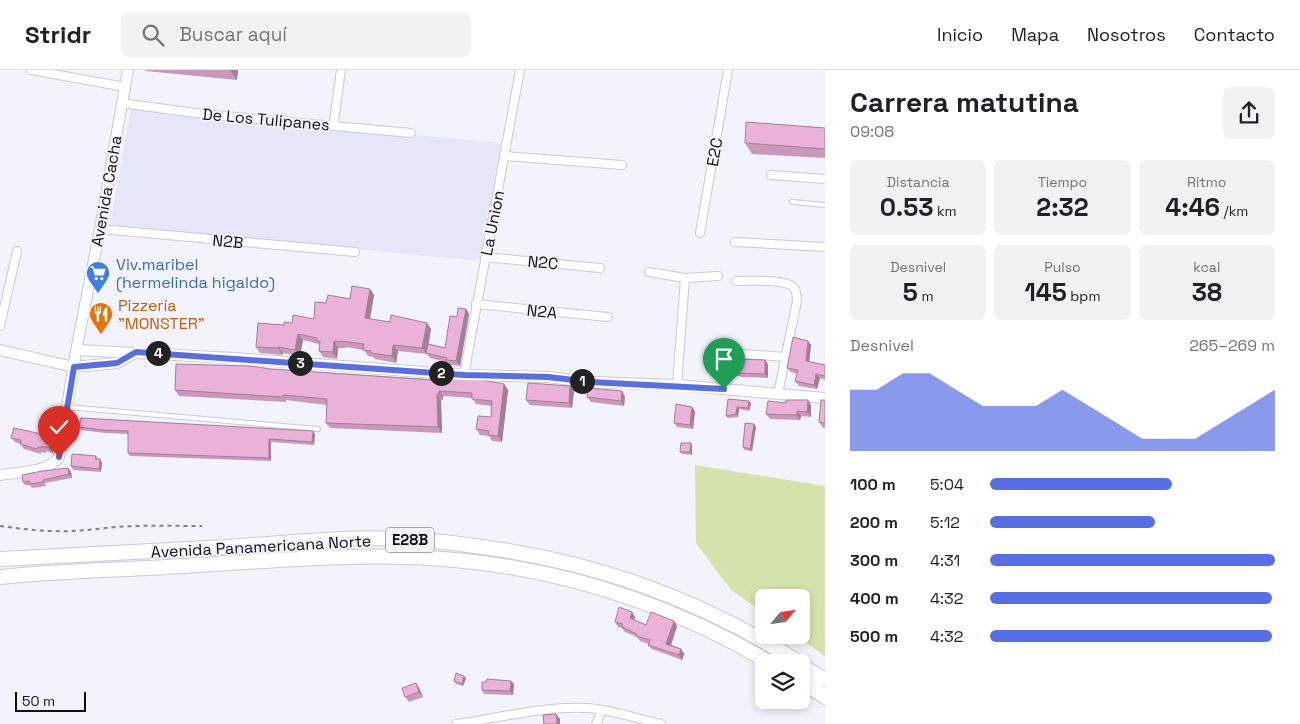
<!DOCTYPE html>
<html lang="es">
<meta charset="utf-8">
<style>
:root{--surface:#fff;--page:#f2f2f2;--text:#202124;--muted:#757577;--line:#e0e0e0;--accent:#586ee4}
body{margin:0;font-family:"Space Grotesk",sans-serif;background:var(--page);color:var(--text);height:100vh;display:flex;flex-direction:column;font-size:19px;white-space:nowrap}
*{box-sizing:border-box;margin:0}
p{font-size:16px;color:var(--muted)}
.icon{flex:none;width:28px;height:28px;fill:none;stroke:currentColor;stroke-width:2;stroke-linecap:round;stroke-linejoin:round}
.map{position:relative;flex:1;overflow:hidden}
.drawer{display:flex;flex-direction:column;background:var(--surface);width:475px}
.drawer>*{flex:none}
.needle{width:32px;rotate:61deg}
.buttons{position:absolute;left:755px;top:519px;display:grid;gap:10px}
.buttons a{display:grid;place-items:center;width:55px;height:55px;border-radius:8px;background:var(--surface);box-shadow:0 2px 8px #0003;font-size:25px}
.scale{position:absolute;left:15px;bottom:12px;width:71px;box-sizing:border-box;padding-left:5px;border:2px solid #0f0f12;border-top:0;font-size:14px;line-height:18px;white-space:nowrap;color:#0f0f12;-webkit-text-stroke:4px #f3f3fd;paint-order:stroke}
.pin{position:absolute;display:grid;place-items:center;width:42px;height:42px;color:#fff;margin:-51px -21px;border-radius:50% 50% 50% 0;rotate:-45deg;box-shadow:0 0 5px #0007}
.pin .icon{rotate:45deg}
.km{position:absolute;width:25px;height:25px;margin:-12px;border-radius:50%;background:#222;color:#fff;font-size:14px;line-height:25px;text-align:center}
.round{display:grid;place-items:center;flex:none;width:52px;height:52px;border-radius:8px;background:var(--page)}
.head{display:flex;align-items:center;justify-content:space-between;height:85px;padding:0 25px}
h1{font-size:28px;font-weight:600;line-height:38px}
.metrics{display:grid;grid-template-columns:repeat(3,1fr);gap:8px;height:85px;padding:5px 25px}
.metrics div{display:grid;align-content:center;border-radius:8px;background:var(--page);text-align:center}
.metrics b{font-size:25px;font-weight:600}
.metrics small{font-size:14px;font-weight:400}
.metrics p{font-size:14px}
.chart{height:140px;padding:10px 25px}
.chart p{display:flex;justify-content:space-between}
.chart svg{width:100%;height:90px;margin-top:5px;fill:var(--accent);opacity:.7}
ul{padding:0 25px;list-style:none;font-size:16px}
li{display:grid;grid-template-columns:80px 60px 1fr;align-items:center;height:38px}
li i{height:12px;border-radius:6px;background:var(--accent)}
header{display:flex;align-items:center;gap:30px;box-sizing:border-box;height:70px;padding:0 25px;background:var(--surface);border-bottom:1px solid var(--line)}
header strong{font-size:24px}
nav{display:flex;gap:28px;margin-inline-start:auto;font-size:18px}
.search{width:350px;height:45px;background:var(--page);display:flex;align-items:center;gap:12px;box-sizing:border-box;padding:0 18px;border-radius:8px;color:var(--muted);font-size:19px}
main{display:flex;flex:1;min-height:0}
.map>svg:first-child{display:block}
</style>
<header>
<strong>Stridr</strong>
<div class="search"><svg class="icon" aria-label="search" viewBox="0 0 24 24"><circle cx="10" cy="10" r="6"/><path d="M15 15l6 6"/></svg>Buscar aquí</div>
<nav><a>Inicio</a><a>Mapa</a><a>Nosotros</a><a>Contacto</a></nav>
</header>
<main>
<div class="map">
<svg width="825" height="654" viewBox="0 0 825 654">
<rect width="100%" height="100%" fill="#f3f3fd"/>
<path fill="#e5e6f7" d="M131 38 501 73 479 191 110 155Z"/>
<path fill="#d4e2ac" d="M695 395 825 416V586L795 565H801V528H764V543L731 520 696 473Z"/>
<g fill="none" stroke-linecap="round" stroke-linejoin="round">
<g stroke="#c9c9d3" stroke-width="6">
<g id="lane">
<path d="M792 132 825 135"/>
<path d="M67 337 318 359"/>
</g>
</g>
<g stroke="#c9c9d3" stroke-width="10">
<g id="street">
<path d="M31 0 125 17"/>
<path d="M121 33 203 44 411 63"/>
<path d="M334 51 341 0"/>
<path d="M504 86 622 95"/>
<path d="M771 105 825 109"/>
<path d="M100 159 355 182"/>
<path d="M700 163 728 0"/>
<path d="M735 172 825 177"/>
<path d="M485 187 600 198"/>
<path d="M649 202 685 208 718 206"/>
<path d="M736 211C748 211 788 208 795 219 796 222 797 228 797 231L778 324"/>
<path d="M476 234 608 247"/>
<path d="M0 256 17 181"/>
<path d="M728 283 786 287"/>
<path d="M464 305 520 0"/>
<path d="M677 315 685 208"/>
<path d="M456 654C499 648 543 636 586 638 611 639 637 649 661 654"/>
<path d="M596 654 602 640"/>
</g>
</g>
<g stroke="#c9c9d3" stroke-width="12">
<g id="secondary">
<path d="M0 280 74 297 117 293 135 283"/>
<path d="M77 280 234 288 464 305 548 307 591 312 677 315 825 328"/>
<path d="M0 405C18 402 48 403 59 387L76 281 100 159 128 0"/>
</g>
</g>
<g stroke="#c9c9d3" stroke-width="16">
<g id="highway">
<path d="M0 489C76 485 151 481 227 477 265 474 304 471 342 469 388 467 437 470 482 477 596 492 702 530 798 592"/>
<path d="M0 507C66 500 132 500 198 495 283 490 370 482 455 490 566 500 673 536 769 592"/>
<path d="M801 595 825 610"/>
<path d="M801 611 825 627"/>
</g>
</g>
<path stroke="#818187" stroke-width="2" stroke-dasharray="4 4" stroke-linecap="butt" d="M0 456C18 458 36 461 54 461 75 462 95 459 116 457 144 455 173 456 202 456"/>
<use href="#lane" stroke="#fff" stroke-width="4"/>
<use href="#street" stroke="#fff" stroke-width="8"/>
<use href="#secondary" stroke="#fff" stroke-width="10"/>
<use href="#highway" stroke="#fff" stroke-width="14"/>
</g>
<g fill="#c999ba">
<path d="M145 0H238L237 10 146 1Z"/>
<path d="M825 58V88L752 84 745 73Z"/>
<path d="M370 219 374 225 370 249 390 252 427 253 431 259 428 274 445 278 457 247 466 239 469 244 460 296 450 295 449 293 430 288 427 284 398 281 396 293 375 289 373 287 368 286 364 280 346 277V278H338L337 289 323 287 319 281 320 275 319 274 303 270 300 286 283 283 282 285 260 283 256 277 284 255 314 249 326 233 350 229Z"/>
<path d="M808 271 811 275 809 292 825 295V310L820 308 817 319 799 316 795 311 797 304 791 302 787 298Z"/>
<path d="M768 294V308L741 307 740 306H737L734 302Z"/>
<path d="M271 299 504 314 508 320 502 372 492 371 489 366 480 365 476 359 491 347 492 336 476 334 472 328 443 326V330H441L442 363 330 358 326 353 327 335 286 330V332L179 326 175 320Z"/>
<path d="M570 316 574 321 572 338 530 335 526 330Z"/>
<path d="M622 321 625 327 624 336 591 332 587 327Z"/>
<path d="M728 329 751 333 749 341 739 339 738 347 728 348 726 346Z"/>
<path d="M825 330V358H823L819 352Z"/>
<path d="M811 335V347L801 346 800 350 770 349 766 344Z"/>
<path d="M695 341 693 359 677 357 674 353Z"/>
<path d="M754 354 756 357 752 381 744 380 743 377Z"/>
<path d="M79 357 315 364 314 375 271 372V391L130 386 128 383V364L105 363 81 360Z"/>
<path d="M11 368 55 371 53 383 46 381V383L41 382V384L24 379 20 374 15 372Z"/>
<path d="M692 376V385L682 384 680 382Z"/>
<path d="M96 386 102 393 101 402 73 400 71 396Z"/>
<path d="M68 398 71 402 72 408 45 413 46 416 32 418 30 415H25L23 412Z"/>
<path d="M632 542 635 547 634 550 646 555 677 556 671 575 681 579 684 584 682 590 652 579 648 575 649 574 640 571 637 567 625 562 622 558 618 557 615 552Z"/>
<path d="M466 608 463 616 456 614 454 611Z"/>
<path d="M416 613 419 618 423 627 409 632 405 627Z"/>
<path d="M514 614 513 625 484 624 482 620Z"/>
</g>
<g fill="#a47d97">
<path d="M230 0H238L237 10Z"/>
<path d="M370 219 374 225 369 254 365 248Z"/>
<path d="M466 239 469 244 460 296 456 291Z"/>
<path d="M427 253 431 259 427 284 422 278Z"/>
<path d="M298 264 303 270 300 286 295 280Z"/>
<path d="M334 271 338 278 337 289 333 282Z"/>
<path d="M808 271 811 275 809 295 806 291Z"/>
<path d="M393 275 398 281 396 293 392 286Z"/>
<path d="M278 277 283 283 282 285 278 278Z"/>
<path d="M765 290 768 294V308L765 304Z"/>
<path d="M816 304 820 308 817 319 814 315Z"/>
<path d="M504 314 508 320 502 372 498 366Z"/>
<path d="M570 316 574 321 572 338 569 333Z"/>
<path d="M439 321 443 326V330L439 324Z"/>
<path d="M622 321 625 327 624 336 621 331Z"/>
<path d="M437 324 441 330 442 363 438 357Z"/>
<path d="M808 330 811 335V347L807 342Z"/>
<path d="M749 331 751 333 749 341 748 338Z"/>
<path d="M692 337 695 341 693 359 690 355Z"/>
<path d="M737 337 739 339 738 347 736 344Z"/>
<path d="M797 341 801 346 800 350 797 345Z"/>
<path d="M754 354 756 357 752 381 750 379Z"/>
<path d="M313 361 315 364 314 375 312 372Z"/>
<path d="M51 366 55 371 53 383 49 378Z"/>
<path d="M269 369 271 372V391L269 388Z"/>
<path d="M691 373 692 376V385L690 382Z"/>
<path d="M100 389 102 393 101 402 99 399Z"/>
<path d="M68 398 71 402 72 408 69 404Z"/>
<path d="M632 542 635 547 633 553 630 548Z"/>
<path d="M674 551 677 556 670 578 666 574Z"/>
<path d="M681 579 684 584 682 590 679 585Z"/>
<path d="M464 606 466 608 463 616 462 614Z"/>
<path d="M511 611 514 614 513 625 510 621Z"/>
<path d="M416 613 419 618 423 627 419 622Z"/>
<path d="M556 644 560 649V654H557Z"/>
</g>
<g fill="#eab2d8" stroke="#a47d97">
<path d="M746 52 825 58V79L745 73Z"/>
<path d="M352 216 370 219 365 248 390 252 391 245 427 253 422 278 393 275 392 286 371 283V281L363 280 364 274 341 271V272L334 271 333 282 319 281 320 271H317V268L298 264 295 280 278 277V278L256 277 258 253 284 255V252L292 253 293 245 314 249 315 232 326 233 328 225 350 229Z"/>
<path d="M458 238 466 239 456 291 447 290V288L426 283 428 274 445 278 450 246 457 247Z"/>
<path d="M793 267 808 271 806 291 825 295V306L816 304 814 315 795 311 798 300 787 298Z"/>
<path d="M735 289 765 290V304L738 303V302H734Z"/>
<path d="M176 294 250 296 271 299 447 311V307H466L504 314 498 366 488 365 489 361 476 359 478 346 491 347 492 331 472 329V323L439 321V324H437L438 357 326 353 327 329 283 325 282 327 175 320Z"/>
<path d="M528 313 570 316 569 333 526 330Z"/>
<path d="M588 318 622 321 621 331 587 327Z"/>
<path d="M728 329 749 331 748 338 737 337 736 344 726 346Z"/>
<path d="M786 330H808L807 342 797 341V345L766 344 768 331 786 333Z"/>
<path d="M821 330H825V353L819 352Z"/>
<path d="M676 334 692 337 690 355 674 353Z"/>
<path d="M81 348 313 361 312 372 269 369V388L128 383V361L103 360 79 357Z"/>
<path d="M745 353 754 354 750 379 743 377Z"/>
<path d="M14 358 51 366 49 378 42 376V378L38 377 37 379 20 374 21 370 11 368Z"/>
<path d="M681 373H691L690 382H680Z"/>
<path d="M72 384 96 386 95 389H100L99 399 71 396Z"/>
<path d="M68 398 69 404 43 410V412L30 414 29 411 23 412 22 405 42 401Z"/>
<path d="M619 537 632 542 630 548 646 555 651 542 674 551 666 574 681 579 679 585 648 575 650 570 636 566 637 564 622 557 623 554 615 552Z"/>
<path d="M456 603 464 606 462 614 454 611Z"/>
<path d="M487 609 511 611 510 621 482 620V612H486Z"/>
<path d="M416 613 419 622 405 627 402 618Z"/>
<path d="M556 644 557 654H544L543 645Z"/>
</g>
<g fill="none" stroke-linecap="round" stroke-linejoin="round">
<g stroke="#fff" stroke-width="10">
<path id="route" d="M59 387 74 297 117 293 136 282 464 305 548 307 591 312 724 319"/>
</g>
<use href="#route" stroke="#586ee4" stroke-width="6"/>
</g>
<defs>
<g id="supermarket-pin" transform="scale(1.25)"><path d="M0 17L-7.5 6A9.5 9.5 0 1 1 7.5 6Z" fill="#3f7fe0" stroke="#f3f3fd"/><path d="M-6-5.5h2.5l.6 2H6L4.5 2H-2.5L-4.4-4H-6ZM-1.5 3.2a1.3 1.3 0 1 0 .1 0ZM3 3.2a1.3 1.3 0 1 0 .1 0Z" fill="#fff"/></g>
<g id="restaurant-pin" transform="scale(1.25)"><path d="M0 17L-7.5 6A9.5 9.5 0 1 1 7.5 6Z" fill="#e8710a" stroke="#f3f3fd"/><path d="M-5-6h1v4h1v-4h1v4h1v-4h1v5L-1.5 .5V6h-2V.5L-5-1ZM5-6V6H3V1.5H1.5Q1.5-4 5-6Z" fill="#fff"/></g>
</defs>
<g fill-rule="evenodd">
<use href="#supermarket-pin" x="98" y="203"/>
<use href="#restaurant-pin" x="101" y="244"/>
</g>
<g text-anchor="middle" stroke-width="4" stroke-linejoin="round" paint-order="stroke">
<rect fill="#f3f3fd" stroke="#535358" stroke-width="1" x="386" y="457.5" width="48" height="25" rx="4"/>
<g font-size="15" font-weight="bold" fill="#0f0f12">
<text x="410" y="475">E28B</text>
</g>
<g font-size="16" fill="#0f0f12" stroke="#f3f3fd">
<text transform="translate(266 49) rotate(5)" y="6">De Los Tulipanes</text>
<text transform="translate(714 82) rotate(-80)" y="6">E2C</text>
<text transform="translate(106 121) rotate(-80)" y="6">Avenida Cacha</text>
<text transform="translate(492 153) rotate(-79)" y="6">La Union</text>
<text transform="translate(228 171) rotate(5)" y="6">N2B</text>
<text transform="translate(543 192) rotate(5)" y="6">N2C</text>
<text transform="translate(542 241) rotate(6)" y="6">N2A</text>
<text transform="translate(261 476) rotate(-3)" y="6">Avenida Panamericana Norte</text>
</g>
<g font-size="16" fill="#366cbe" stroke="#f3f3fd" text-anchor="start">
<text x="116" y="200">Viv.maribel<tspan x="116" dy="18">(hermelinda higaldo)</tspan></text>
</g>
<g font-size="16" fill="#c56008" stroke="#f3f3fd" text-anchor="start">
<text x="118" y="241">Pizzería<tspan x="118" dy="18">"MONSTER"</tspan></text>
</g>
</g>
</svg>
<div class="buttons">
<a><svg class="needle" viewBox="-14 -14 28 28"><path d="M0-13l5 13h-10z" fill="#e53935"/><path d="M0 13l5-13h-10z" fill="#757577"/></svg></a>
<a><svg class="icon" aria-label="layers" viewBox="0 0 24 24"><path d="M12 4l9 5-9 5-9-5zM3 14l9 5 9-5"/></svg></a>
</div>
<div class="scale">50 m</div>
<div class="pin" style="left:724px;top:319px;background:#1e9e55"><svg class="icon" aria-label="arrive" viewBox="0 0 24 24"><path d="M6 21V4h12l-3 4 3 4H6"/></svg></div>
<div class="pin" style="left:59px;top:387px;background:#d93025"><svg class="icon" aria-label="check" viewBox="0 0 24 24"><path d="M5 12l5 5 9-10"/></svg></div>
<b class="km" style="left:582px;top:311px">1</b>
<b class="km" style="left:441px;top:303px">2</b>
<b class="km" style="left:300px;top:293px">3</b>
<b class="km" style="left:158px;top:283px">4</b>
</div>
<section class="drawer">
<div class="head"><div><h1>Carrera matutina</h1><p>09:08</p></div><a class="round"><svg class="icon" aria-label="share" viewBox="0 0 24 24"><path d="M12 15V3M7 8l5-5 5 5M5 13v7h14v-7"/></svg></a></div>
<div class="metrics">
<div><p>Distancia</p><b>0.53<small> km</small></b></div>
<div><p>Tiempo</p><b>2:32</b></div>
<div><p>Ritmo</p><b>4:46<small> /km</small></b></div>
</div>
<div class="metrics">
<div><p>Desnivel</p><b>5<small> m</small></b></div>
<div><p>Pulso</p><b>145<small> bpm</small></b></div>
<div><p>kcal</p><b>38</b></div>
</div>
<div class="chart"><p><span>Desnivel</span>265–269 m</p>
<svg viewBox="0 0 160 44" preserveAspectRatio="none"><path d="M0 44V14L10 14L20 6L30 6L40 14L50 22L60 22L70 22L80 14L90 22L100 30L110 38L120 38L130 38L140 30L150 22L160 14V44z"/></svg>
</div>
<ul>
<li><b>100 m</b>5:04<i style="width:64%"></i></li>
<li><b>200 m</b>5:12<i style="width:58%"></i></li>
<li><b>300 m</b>4:31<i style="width:100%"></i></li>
<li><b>400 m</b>4:32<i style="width:99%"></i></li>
<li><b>500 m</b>4:32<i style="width:99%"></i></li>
</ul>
</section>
</main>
